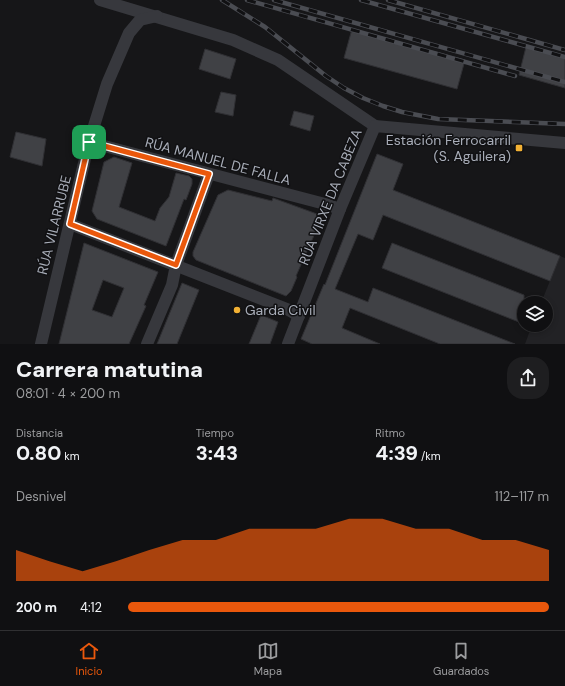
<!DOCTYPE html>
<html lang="es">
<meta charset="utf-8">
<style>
:root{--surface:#101012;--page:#1e1e20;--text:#f1f3f6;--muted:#9c9d9f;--line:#303032;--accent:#ea580c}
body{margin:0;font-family:"DM Sans",sans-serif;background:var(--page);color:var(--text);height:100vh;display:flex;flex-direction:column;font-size:15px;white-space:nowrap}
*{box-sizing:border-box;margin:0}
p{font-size:13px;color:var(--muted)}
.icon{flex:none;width:22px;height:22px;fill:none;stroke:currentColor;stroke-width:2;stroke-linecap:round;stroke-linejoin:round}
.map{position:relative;height:344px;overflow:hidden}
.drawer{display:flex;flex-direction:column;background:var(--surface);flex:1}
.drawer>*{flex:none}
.tools{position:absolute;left:517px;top:296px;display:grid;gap:8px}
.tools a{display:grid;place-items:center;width:36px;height:36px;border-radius:50%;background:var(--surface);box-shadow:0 2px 6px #0003,0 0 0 1px var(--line);font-size:20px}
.pin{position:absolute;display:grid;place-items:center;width:34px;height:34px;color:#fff;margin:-17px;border-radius:8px;box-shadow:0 2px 6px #0006}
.round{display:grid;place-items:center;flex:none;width:42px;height:42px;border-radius:16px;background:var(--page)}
.head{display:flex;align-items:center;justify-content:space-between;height:68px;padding:0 16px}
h1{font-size:22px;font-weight:800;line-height:30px}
.stats{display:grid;grid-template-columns:repeat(3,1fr);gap:6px;height:68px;padding:4px 16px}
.stats div{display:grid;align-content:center}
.stats b{font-size:20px;font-weight:800}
.stats small{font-size:11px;font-weight:400}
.stats p{font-size:11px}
.chart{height:112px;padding:8px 16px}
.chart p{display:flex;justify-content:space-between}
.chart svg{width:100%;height:72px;margin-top:4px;fill:var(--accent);opacity:.7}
ul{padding:0 16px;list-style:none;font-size:13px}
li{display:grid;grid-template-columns:64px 48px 1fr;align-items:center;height:30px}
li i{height:10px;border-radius:5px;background:var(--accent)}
.dock{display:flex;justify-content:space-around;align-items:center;height:56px;border-top:1px solid var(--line);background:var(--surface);font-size:11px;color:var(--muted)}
.dock a{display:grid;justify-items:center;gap:2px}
.dock .selected{color:var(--accent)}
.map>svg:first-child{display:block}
</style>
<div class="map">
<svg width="565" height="344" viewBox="0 0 565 344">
<rect width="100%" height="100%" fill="#161618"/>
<path fill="#222225" d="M560 256 565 258V344H525L532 325H546V303H541Z"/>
<g fill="#404145" stroke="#303034" fill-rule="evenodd">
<path d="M352 29 465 60 457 89 344 58Z"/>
<path d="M526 47 565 58V88L519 75Z"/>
<path d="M205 49 236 59 230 79 199 69Z"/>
<path d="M221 92 236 95 233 116 215 112Z"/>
<path d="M294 111 314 116 310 131 290 125Z"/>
<path d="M16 132 46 139 42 166 10 157Z"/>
<path d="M377 154 403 164 393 190 560 256 550 281 383 215 373 240 358 234 335 289 368 302 373 288 515 344H440L350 308 342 328 380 344H312L301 339 324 284 325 285Z"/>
<path d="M114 157 132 163 119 207 155 221 160 208 169 197 176 173 189 176 192 179V184L186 200 184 199 166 246 97 219 92 211 104 162Z"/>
<path d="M228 190 272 201 273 198 317 214 320 217 319 222H320L296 276 297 277 291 291 286 296 196 260 193 256V252L218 195Z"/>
<path d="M84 243 158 272 144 305 146 306 129 344H59ZM103 280 124 288 112 317 92 310Z"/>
<path d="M392 243 524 295V324L382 268Z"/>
<path d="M182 283 199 290 177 344H157Z"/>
<path d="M261 315 278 322 270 344H249Z"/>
</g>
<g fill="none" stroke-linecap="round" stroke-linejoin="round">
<g stroke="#37383d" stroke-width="12">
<path d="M100 0 233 40 278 60 375 126"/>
<path d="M89 142 325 204 340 209"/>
<path d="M70 224 287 309 299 316"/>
<path d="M41 344 89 142 107 84 129 33 140 20 157 16"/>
<path d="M147 344 172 285 176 265 209 174"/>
<path d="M288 344 340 209 375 126 565 143"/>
</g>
<g stroke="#4a4c52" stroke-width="4.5">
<g id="rail">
<path d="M222 0 265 27 326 76 344 88 363 98 383 106 402 112 438 119 565 124"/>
<path d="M247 0 515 76"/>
<path d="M274 0 565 82"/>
<path d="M361 0 565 57"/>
<path d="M388 0 565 50"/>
</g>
</g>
<use href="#rail" stroke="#111113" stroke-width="3" stroke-dasharray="9" stroke-linecap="butt"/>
</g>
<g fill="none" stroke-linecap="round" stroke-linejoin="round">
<g stroke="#fff" stroke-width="8">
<path id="route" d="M89 142 209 174 176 265 70 224Z"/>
</g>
<use href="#route" stroke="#ea580c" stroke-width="5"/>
</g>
<g fill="#f2b134" stroke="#111113" stroke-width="1.5">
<rect x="515" y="144" width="8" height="8" rx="2"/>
<circle cx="237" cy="310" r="4"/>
</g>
<g text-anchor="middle" stroke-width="3" stroke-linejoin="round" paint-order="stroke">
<g font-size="14" fill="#a8adb8" stroke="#111113" text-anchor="end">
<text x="511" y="145">Estación Ferrocarril<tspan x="511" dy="16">(S. Aguilera)</tspan></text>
<text x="245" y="315" text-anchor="start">Garda Civil</text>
</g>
<g font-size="14" fill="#a8adb8" stroke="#111113">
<text transform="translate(218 161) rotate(15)" y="5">RÚA MANUEL DE FALLA</text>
<text transform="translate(330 197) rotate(-68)" y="5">RÚA VIRXE DA CABEZA</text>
<text transform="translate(54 225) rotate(-76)" y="5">RÚA VILARRUBE</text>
</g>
</g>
</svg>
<div class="tools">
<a><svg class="icon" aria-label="layers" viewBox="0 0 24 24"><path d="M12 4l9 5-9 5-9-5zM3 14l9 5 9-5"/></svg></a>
</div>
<div class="pin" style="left:89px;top:142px;background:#1e9e55"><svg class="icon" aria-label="arrive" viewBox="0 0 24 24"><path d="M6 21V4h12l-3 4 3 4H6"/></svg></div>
</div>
<section class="drawer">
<div class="head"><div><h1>Carrera matutina</h1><p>08:01 · 4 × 200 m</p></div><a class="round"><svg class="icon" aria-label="share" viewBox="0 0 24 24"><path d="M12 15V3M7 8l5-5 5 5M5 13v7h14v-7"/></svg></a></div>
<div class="stats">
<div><p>Distancia</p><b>0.80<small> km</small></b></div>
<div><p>Tiempo</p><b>3:43</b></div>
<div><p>Ritmo</p><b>4:39<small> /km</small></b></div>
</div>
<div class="chart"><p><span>Desnivel</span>112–117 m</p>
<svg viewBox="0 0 160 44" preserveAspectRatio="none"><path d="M0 44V25L10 32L20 38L30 32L40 25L50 19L60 19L70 12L80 12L90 12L100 6L110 6L120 12L130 12L140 19L150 19L160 25V44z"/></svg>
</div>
<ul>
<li><b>200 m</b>4:12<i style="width:100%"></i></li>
</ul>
</section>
<nav class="dock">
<a class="selected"><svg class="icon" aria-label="home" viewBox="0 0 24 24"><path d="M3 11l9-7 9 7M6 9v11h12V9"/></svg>Inicio</a>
<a><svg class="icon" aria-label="map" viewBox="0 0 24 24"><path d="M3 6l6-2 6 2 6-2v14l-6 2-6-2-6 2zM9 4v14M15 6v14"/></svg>Mapa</a>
<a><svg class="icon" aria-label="saved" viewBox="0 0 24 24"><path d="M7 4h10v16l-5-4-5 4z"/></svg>Guardados</a>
</nav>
